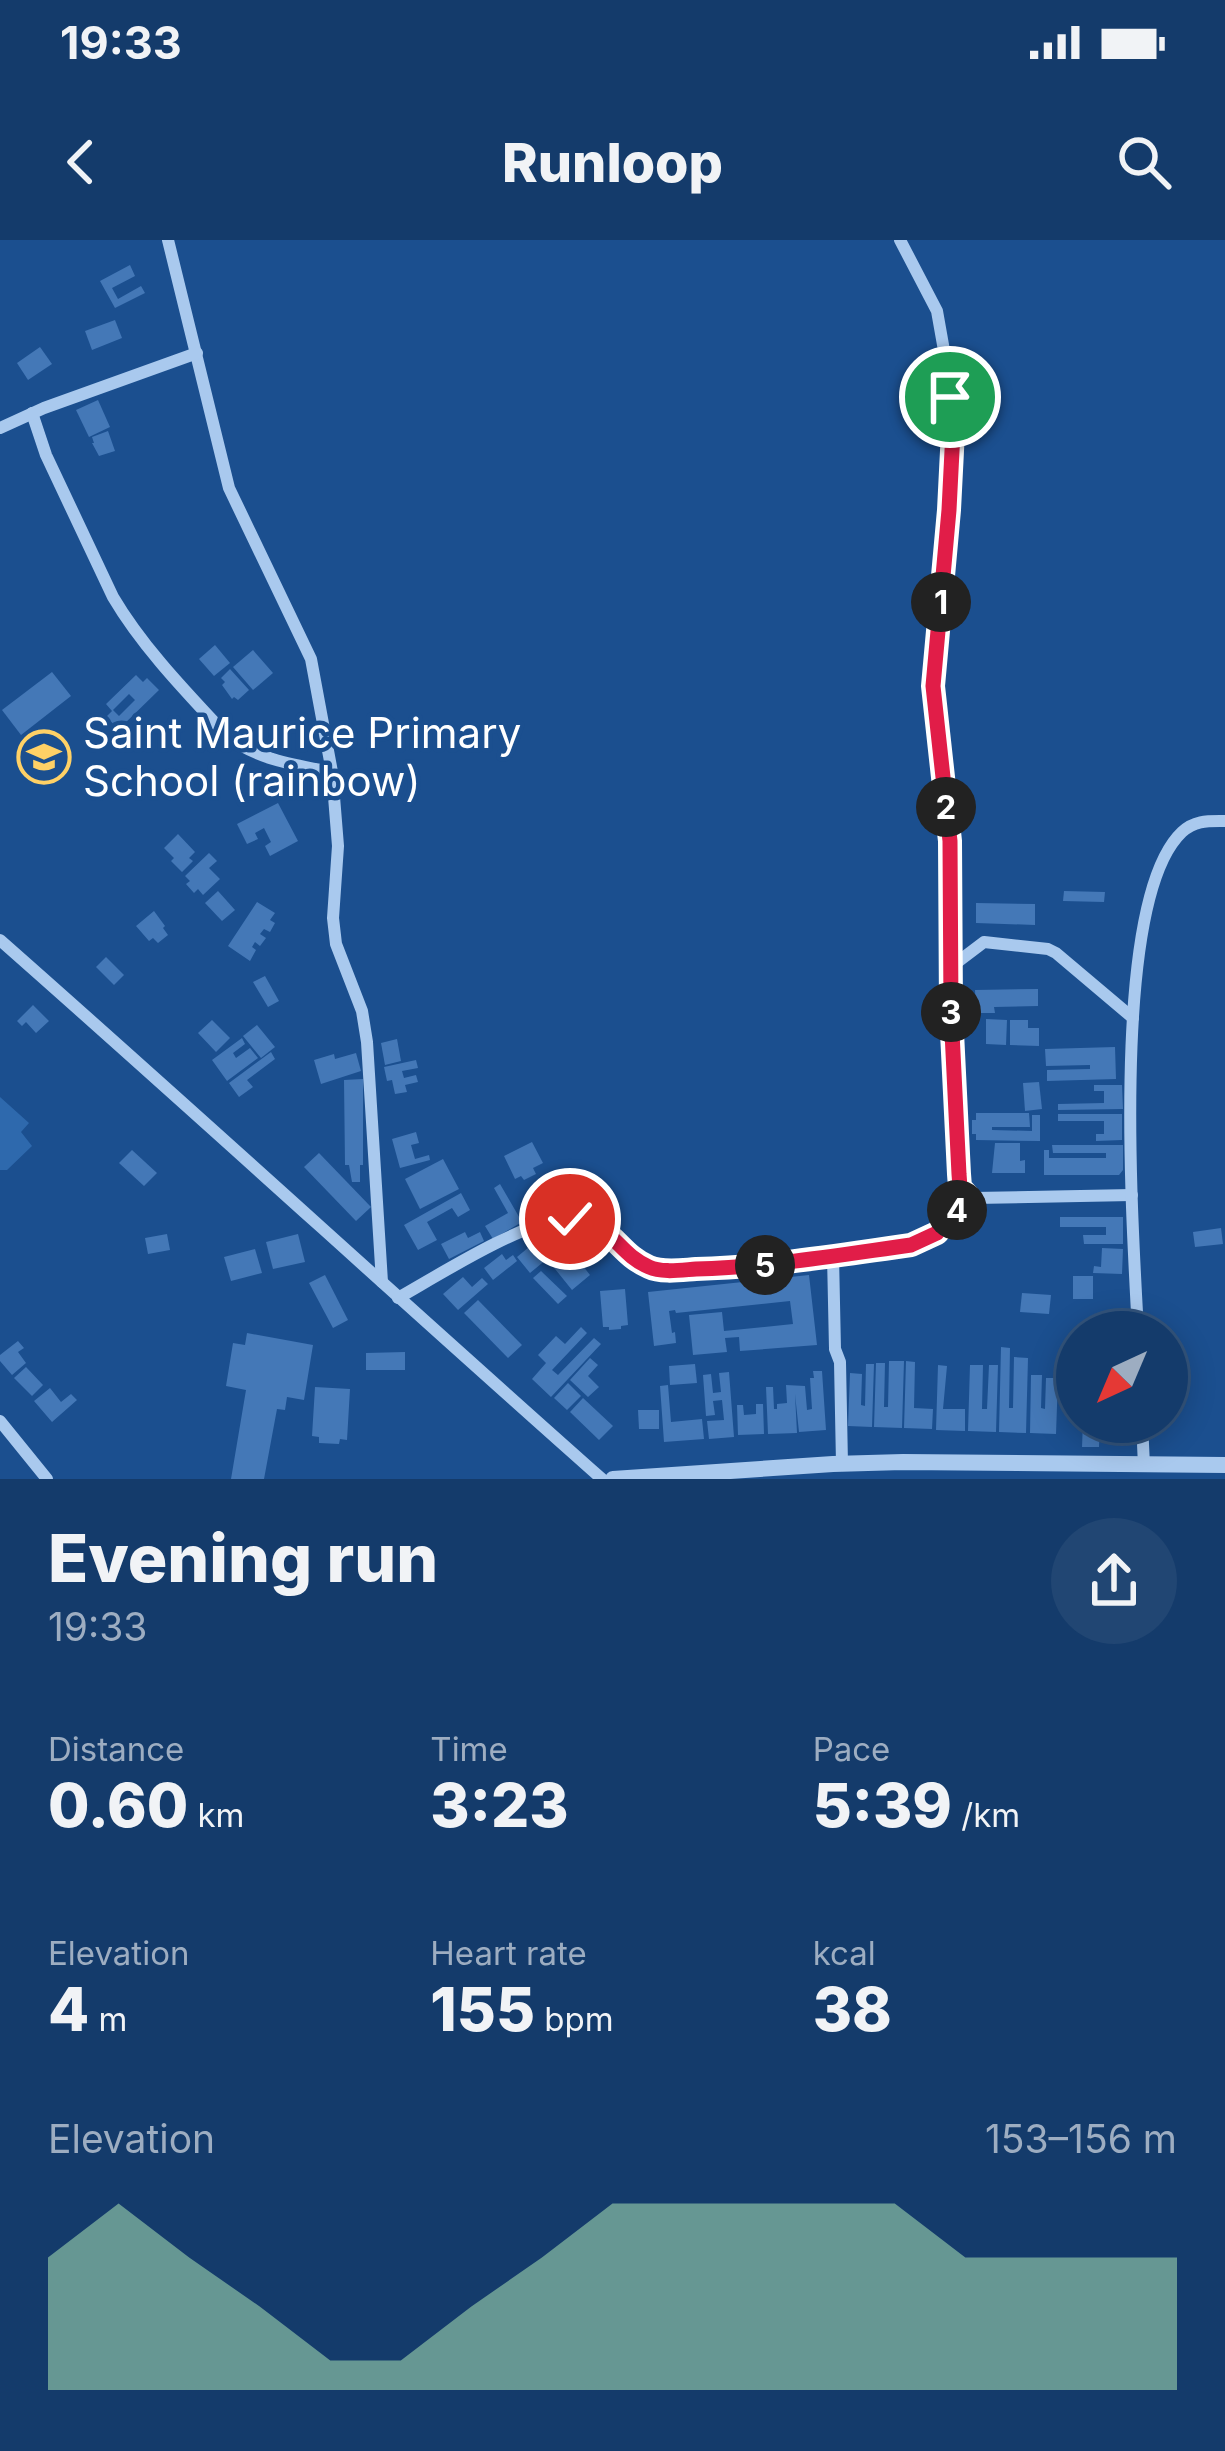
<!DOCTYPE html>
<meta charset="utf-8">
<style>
:root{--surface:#143b6b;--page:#214673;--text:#f1f3f6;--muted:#9dadc1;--line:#33557e;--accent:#8abfa5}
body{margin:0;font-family:Inter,sans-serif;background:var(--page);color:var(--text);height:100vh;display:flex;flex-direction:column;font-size:45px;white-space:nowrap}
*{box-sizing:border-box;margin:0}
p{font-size:39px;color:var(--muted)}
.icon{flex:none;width:66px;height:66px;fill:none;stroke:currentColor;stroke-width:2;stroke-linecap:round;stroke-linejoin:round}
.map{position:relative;height:1239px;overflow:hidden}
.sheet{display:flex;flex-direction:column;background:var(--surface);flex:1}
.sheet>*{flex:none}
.needle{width:78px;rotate:224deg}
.buttons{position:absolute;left:1056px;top:1071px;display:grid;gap:24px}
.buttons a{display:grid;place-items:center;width:132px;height:132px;border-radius:50%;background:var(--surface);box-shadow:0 6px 30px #0003,0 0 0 3px var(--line);font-size:60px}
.pin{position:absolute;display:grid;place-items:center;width:102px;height:102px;color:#fff;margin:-51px;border:6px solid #fff;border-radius:50%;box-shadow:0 3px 12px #0007}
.km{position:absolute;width:60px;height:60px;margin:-30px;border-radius:50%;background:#222;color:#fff;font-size:33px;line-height:60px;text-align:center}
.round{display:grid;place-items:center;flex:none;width:126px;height:126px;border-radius:63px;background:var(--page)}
.head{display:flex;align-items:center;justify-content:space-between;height:204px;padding:0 48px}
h1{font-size:66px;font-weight:800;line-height:90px}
.metrics{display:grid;grid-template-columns:repeat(3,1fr);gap:18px;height:204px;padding:12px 48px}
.metrics div{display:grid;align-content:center}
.metrics b{font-size:60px;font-weight:800}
.metrics small{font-size:33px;font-weight:400}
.metrics p{font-size:33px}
.chart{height:336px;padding:24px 48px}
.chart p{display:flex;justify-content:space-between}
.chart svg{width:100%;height:216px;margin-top:12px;fill:var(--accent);opacity:.7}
.status{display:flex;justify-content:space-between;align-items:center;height:84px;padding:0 60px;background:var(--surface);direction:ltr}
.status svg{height:33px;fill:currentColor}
header{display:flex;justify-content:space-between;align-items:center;height:156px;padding:0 48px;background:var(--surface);font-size:54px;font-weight:800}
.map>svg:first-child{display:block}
</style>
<div class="status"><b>19:33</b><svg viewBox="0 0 49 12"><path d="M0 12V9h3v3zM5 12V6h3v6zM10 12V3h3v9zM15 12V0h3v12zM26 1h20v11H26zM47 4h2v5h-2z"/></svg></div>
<header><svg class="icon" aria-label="back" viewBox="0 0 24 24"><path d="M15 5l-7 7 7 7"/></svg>Runloop<svg class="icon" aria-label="search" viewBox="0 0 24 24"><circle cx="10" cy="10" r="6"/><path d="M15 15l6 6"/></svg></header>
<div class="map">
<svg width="1225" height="1239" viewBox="0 0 1225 1239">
<rect width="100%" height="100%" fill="#1b4f8f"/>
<path fill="#2e69ad" d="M0 857 29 883 21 892 32 906 7 930H0Z"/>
<g fill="#4478b7">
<path d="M130 25 135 36 112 48 118 59 141 46 145 53 115 68 100 41Z"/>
<path d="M115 80 122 98 92 110 85 91Z"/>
<path d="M40 107 52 124 28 140 17 123Z"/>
<path d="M98 160 110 187 89 197 76 170Z"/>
<path d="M108 191 115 211 99 216 92 203H94L92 197Z"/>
<path d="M215 405 230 423 214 436 199 419Z"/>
<path d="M253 410 273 433 253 450 233 427Z"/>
<path d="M230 429 249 450 238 460 234 457 232 459 222 445 225 442 221 438Z"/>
<path d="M52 432 71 456 21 495 2 470Z"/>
<path d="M136 435 143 442 147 438 159 450 119 489 106 477 113 470 119 476 135 460 129 454 112 471 106 464Z"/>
<path d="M278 563 298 601 270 616 265 606 271 602 264 588 255 593 258 599 247 604 237 584Z"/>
<path d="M178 594 195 612 189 618 193 621 182 632 171 621 174 618 164 608Z"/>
<path d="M209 613 217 621 209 628 220 639 203 655 198 649 194 653 186 644 190 641 185 636Z"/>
<path d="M218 651 235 670 222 681 205 663Z"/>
<path d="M1064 651 1105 652 1104 662 1063 661Z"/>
<path d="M257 662 275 673 270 680 275 683 270 692 264 689 260 694 266 698 260 706 255 702 252 707 256 710 250 721 228 706Z"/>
<path d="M976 663 1035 664V685L976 683Z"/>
<path d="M154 671 165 686 163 688 168 695 158 703 153 698 149 701 136 686Z"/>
<path d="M106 717 124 735 114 745 96 727Z"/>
<path d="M265 736 279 761 268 767 253 742Z"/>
<path d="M1038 749V766L994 767 995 773H976L975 750Z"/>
<path d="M33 765 49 781 36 793 26 782 22 786 17 781Z"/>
<path d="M986 779 1007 780 1006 805 986 804Z"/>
<path d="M212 780 230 798 216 812 198 793Z"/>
<path d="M1010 780H1028V788H1039V806L1010 805Z"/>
<path d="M257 785 275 807 261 818 243 796Z"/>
<path d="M242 798 245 804 233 813 236 818 250 808 258 818 227 841 212 820Z"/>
<path d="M397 799 401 821 385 825 381 803Z"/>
<path d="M1115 807 1116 839 1047 841V830L1090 829V825L1046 826 1045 809Z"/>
<path d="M271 812 275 819 247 840 253 847 239 857 229 843Z"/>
<path d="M356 813 361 831 321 844 314 820 334 814 335 819Z"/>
<path d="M416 820 418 828 402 831 404 838 416 835 418 842 405 845 407 852 395 854 392 840 387 841 384 827Z"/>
<path d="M363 839V925H360V942H352L349 925H345L344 840Z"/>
<path d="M1039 842 1042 869 1025 871 1023 843Z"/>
<path d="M1094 845H1122L1123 869 1058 870V864L1104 863V851H1094Z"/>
<path d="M976 873H1029L1030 887H992V890L1032 891V875H1040V901L976 900V894H972V880H976Z"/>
<path d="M1058 874H1122V900L1096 901V894H1104V881H1058Z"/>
<path d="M416 892 419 903 411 905 415 919 429 915 430 920 400 928 392 899Z"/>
<path d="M532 902 543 923 533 928 536 934 524 940 521 936 515 939 504 916Z"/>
<path d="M995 903H1020V921L1025 920V933H992Z"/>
<path d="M1052 905H1123V930L1119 935H1044V910H1049V918H1106V913H1053Z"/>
<path d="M132 910 157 933 144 946 119 923Z"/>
<path d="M319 913 371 967 356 981 304 927Z"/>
<path d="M443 919 459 949 420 969 405 939Z"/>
<path d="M500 944 522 982 493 999 485 986 508 973 494 948Z"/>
<path d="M461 953 470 970 458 977 452 968 427 982 437 1000 418 1010 404 985Z"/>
<path d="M1060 977H1123V1004H1084L1083 995H1106V987H1060Z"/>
<path d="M561 987 567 994 573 989 581 999 574 1004 581 1013 576 1017 590 1035 572 1050 547 1019 530 1033 517 1017 541 997 543 1001Z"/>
<path d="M1221 988 1223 1004 1195 1007 1193 992Z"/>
<path d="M465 992 468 998 480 992 484 1001 449 1019 441 1004Z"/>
<path d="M167 994 170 1010 148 1014 145 998Z"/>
<path d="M298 994 305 1022 273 1029 266 1002Z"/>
<path d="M1102 1008 1123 1009 1122 1034 1093 1033 1094 1026 1101 1027Z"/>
<path d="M255 1009 262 1033 231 1041 224 1017Z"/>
<path d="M502 1014 506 1020 513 1015 517 1021 493 1040 484 1028Z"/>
<path d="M541 1031 567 1056 558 1064 533 1038Z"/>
<path d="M325 1035 348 1080 333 1088 309 1043Z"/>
<path d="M809 1035 817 1105 740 1111 739 1097 725 1098 727 1112 693 1115 689 1075 722 1072 724 1091 793 1084 790 1061 676 1073 675 1070 669 1071 672 1093 675 1092 676 1103 654 1106 648 1052Z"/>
<rect x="1073" y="1036" width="20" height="23"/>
<path d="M463 1037 472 1047 482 1038 488 1044 458 1070 443 1054Z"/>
<path d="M625 1049 628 1085 621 1086V1089L609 1090V1087H603L600 1051Z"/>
<path d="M1022 1053 1051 1055 1049 1074 1020 1072Z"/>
<path d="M478 1060 522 1105 508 1118 464 1073Z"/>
<path d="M581 1087 587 1093 552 1130 558 1135 594 1098 601 1104 551 1157 532 1139 546 1123 538 1115 556 1096 565 1104Z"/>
<path d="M247 1093 313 1105 304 1160 287 1157 285 1170 277 1169 264 1239H231L246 1150 226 1146 233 1103 245 1105Z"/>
<path d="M18 1101 24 1108 18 1112 26 1123 12 1135 0 1121V1115Z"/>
<path d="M1001 1107 1010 1108 1009 1168H1013L1014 1117 1028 1118 1026 1193 999 1192Z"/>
<path d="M405 1112V1130H366V1113Z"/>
<path d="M590 1118 598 1125 588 1136 599 1147 588 1157 570 1140Z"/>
<path d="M889 1121H904L902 1188 874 1187 876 1123H885L884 1167H888Z"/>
<path d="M906 1121 915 1122 914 1168 933 1169 932 1189 904 1188Z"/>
<path d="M695 1124 697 1143 670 1145 669 1126Z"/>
<path d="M866 1124H874L872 1187 848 1186 850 1133 862 1134 861 1165 865 1166Z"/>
<path d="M938 1125 947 1126 943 1169H965V1191L936 1190Z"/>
<path d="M970 1125H983L982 1169H987L989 1125H998L996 1192 968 1191Z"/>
<path d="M26 1127 43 1145 32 1156 14 1138Z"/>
<path d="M813 1131H822L826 1190 799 1192 795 1154 797 1193 768 1194 766 1147H773L774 1169H777V1164L787 1163 786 1145 805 1146 807 1170 812 1169 810 1138H814Z"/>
<path d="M729 1132 734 1197 709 1199 707 1181 724 1180 722 1160 713 1161 715 1175 706 1176 703 1135 711 1134 713 1153 721 1152 719 1133Z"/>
<path d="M1031 1135H1042L1041 1168 1045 1169 1046 1138H1058L1056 1194 1030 1193Z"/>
<path d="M568 1143 581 1156 567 1170 554 1158Z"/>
<path d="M668 1145 671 1182 702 1179 704 1199 664 1202 660 1146Z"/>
<path d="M315 1147 350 1149 347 1200 340 1199 339 1204 319 1203V1197L312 1196Z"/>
<path d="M50 1148 61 1162 71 1154 77 1160 52 1182 34 1161Z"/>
<path d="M583 1158 613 1186 599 1200 570 1172Z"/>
<path d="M756 1164H763L764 1194 738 1195 737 1165H743L744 1175 756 1174Z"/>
<path d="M638 1170H659V1189H639Z"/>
<path d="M1083 1182H1100L1099 1207H1082Z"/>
</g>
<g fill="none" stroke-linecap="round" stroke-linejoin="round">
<g stroke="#a9c9ee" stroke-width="12">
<path d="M168 0 229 248 311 419 332 532 338 606 333 678 336 704 362 771 367 802 382 1042"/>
<path d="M900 0 937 71 948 133 953 191 944 333 933 445 950 601 951 772 960 947 965 955 974 958 1132 955"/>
<path d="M32 173 46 215 113 357C143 408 188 454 228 497 259 520 295 525 332 532"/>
<path d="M0 188 44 168 197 113"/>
<path d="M0 700C202 878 400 1060 602 1239"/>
<path d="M951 727 984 702 1048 709 1056 713 1133 778"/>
<path d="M833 1016 835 1109 840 1122 842 1224"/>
<path d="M398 1058C437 1036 521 983 563 979 575 978 587 981 598 986 623 999 635 1028 665 1030 747 1035 831 1016 911 1005L937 993 968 956"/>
<path d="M1138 1092C1133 990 1109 661 1182 592 1195 580 1208 581 1225 581"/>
<path d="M0 1181 47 1239"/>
<path d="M1142 1182 1144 1226"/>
</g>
<path stroke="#a9c9ee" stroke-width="16" d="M613 1239 833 1224 903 1222 1225 1225"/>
</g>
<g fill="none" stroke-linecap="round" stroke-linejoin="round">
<g stroke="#fff" stroke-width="24">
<path id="route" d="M570 979C616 985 615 1012 649 1027 662 1033 681 1030 696 1029 768 1027 839 1015 911 1005L937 993 968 956 960 947 959 934 951 772 950 601 933 446 949 270 953 191 950 157"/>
</g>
<use href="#route" stroke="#e11d48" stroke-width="15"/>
</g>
<defs>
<g id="school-ring" transform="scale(2.7)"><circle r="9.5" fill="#1b4f8f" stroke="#ffd166" stroke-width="1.5"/><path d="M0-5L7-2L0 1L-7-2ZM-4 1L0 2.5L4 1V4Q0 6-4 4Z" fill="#ffd166"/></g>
</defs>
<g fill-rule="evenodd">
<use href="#school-ring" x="44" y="517"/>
</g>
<g text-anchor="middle" stroke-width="9" stroke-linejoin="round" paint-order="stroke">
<g font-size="42" fill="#fff" stroke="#1b4f8f" text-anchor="start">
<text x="83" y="508">Saint Maurice Primary<tspan x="83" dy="48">School (rainbow)</tspan></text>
</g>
</g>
</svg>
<div class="buttons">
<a><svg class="needle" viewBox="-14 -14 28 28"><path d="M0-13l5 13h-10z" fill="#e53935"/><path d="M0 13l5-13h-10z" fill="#9dadc1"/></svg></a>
</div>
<div class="pin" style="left:950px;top:157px;background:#1e9e55"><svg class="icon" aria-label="arrive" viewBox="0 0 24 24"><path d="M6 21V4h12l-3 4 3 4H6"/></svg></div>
<div class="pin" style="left:570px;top:979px;background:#d93025"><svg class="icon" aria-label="check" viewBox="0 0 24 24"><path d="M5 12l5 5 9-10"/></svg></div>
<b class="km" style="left:941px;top:362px">1</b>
<b class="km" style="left:946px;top:567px">2</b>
<b class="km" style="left:951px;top:772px">3</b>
<b class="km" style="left:957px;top:970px">4</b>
<b class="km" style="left:765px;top:1025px">5</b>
</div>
<section class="sheet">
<div class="head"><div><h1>Evening run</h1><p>19:33</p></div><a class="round"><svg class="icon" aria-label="share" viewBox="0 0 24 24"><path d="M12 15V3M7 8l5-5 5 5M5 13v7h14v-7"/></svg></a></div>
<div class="metrics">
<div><p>Distance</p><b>0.60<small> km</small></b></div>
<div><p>Time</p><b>3:23</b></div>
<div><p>Pace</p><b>5:39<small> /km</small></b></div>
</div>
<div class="metrics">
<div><p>Elevation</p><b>4<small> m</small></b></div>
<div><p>Heart rate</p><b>155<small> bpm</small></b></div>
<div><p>kcal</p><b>38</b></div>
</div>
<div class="chart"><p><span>Elevation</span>153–156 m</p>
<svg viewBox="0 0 160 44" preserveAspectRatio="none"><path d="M0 44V17L10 6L20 17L30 27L40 38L50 38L60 27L70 17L80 6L90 6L100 6L110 6L120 6L130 17L140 17L150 17L160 17V44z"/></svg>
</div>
</section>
